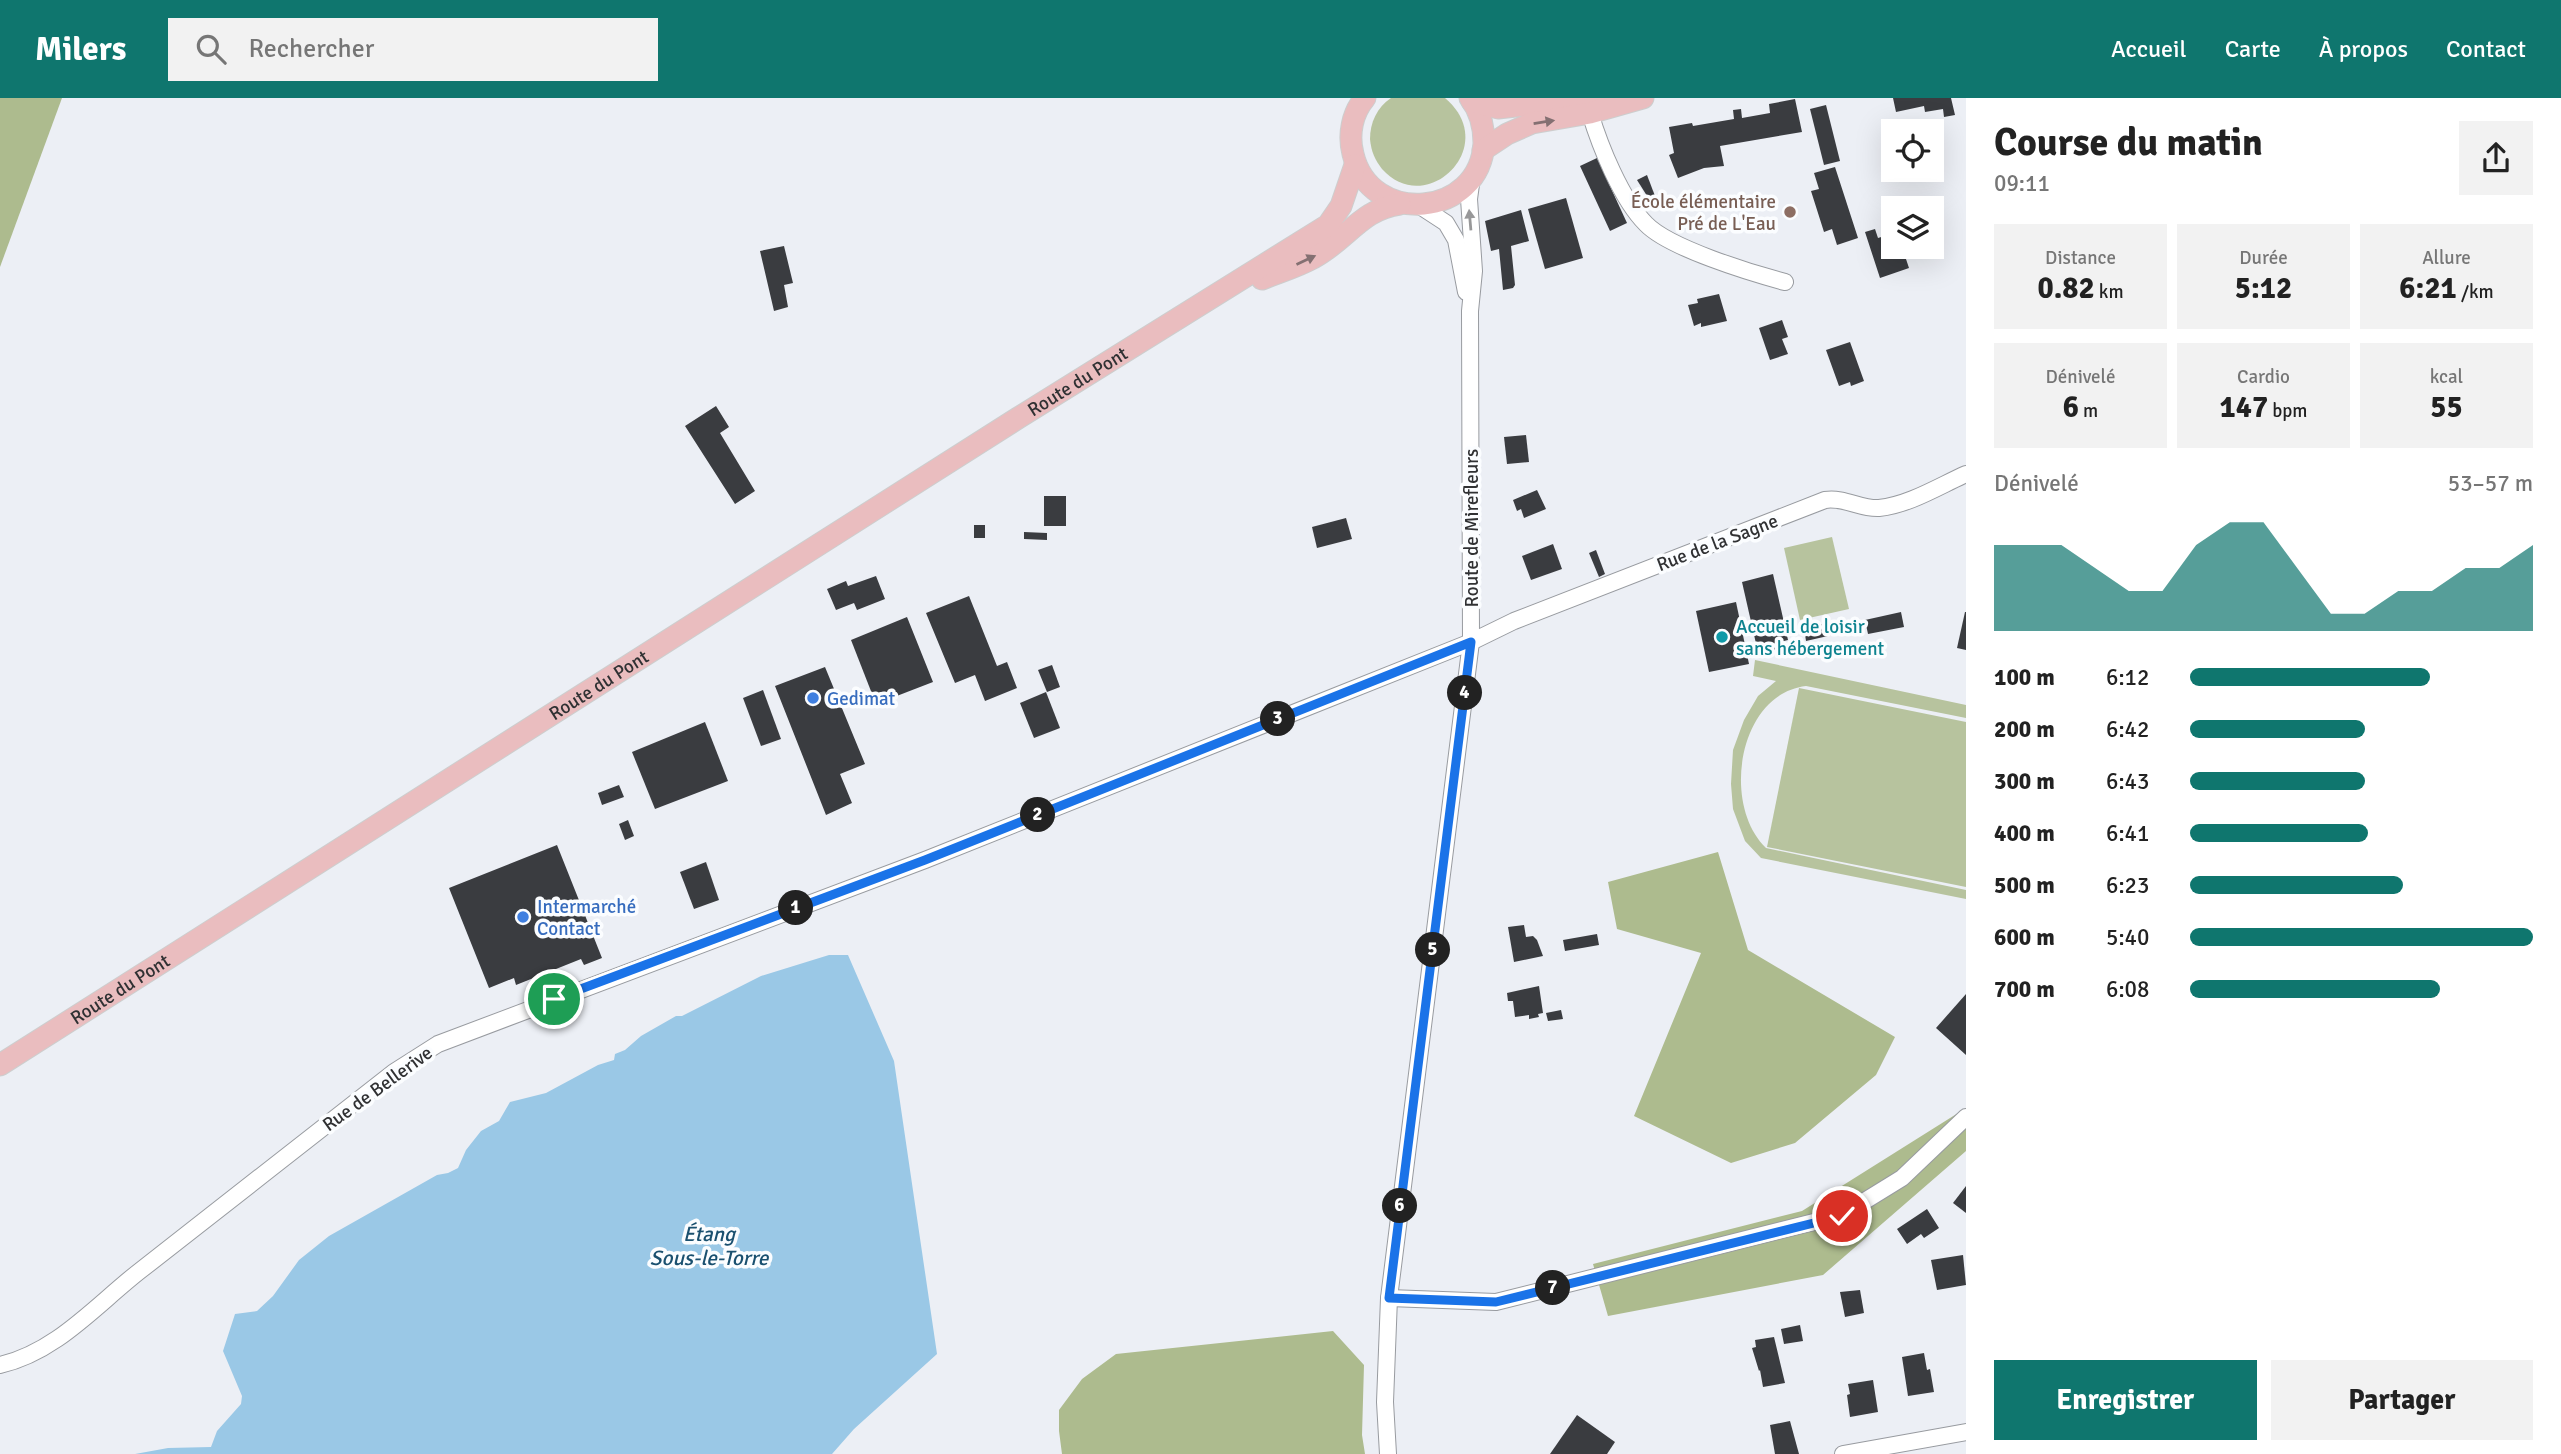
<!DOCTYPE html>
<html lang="fr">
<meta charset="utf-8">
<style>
:root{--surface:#fff;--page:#f2f2f2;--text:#222;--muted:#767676;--accent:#0f766e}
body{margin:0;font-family:Signika,sans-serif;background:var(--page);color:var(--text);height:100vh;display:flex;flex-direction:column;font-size:26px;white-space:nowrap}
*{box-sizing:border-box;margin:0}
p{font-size:23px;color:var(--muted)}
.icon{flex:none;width:38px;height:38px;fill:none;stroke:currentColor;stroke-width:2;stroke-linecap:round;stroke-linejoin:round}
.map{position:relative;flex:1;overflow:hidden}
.details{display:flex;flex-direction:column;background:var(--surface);width:595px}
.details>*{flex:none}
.tools{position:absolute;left:1881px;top:21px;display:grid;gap:14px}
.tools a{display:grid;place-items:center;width:63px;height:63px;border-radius:0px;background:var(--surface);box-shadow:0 7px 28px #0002;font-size:35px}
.pin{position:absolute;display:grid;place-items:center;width:60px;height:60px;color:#fff;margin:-30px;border:4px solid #fff;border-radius:50%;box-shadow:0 2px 7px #0007}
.km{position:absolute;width:35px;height:35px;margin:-18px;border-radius:50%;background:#222;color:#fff;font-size:19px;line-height:35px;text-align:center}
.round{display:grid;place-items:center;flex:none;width:74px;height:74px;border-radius:0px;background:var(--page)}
.head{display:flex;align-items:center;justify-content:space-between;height:119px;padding:0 28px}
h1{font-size:38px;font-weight:700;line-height:52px}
.metrics{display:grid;grid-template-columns:repeat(3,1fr);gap:10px;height:119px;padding:7px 28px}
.metrics div{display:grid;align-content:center;border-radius:0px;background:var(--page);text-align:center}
.metrics b{font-size:30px;font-weight:700}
.metrics small{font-size:19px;font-weight:400}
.metrics p{font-size:19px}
.chart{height:196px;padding:14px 28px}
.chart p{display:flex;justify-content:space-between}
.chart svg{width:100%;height:126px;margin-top:7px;fill:var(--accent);opacity:.7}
.cta{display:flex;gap:14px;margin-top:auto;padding:14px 28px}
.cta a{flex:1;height:80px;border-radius:0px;background:var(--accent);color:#fff;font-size:28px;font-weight:700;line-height:80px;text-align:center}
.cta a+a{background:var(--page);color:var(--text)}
ul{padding:0 28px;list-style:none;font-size:23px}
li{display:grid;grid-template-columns:112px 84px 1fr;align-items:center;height:52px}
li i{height:18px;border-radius:9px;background:var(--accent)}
header{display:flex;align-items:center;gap:42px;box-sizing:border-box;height:98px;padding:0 35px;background:var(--accent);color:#fff}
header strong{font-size:33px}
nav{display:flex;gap:38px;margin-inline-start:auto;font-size:24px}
.search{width:490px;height:63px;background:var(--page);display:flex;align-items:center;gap:18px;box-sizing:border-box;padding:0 24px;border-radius:0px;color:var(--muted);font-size:26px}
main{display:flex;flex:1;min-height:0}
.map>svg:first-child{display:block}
</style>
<header>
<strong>Milers</strong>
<div class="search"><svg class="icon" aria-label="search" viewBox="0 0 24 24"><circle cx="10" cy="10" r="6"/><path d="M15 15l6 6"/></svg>Rechercher</div>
<nav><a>Accueil</a><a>Carte</a><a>À propos</a><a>Contact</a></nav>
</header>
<main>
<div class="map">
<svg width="1966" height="1356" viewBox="0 0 1966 1356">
<rect width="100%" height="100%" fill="#eceff5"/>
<g fill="#b7c39e">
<path d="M1391 0H1445C1502 48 1426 121 1382 71 1375 62 1371 53 1370 41 1370 25 1377 9 1391 0Z"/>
<path d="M1832 439 1849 511 1800 522 1784 450Z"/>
<path d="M1755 562 1966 607V620L1806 588C1738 596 1721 707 1766 750L1966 792V801L1761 760 1745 743 1733 711 1731 686 1733 652 1744 622 1758 598 1776 583 1753 578Z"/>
<path d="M1799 590 1966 624V789L1767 749Z"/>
</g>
<g fill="#adbb8e">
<path d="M0 0H62L0 169Z"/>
<path d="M1718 754 1748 852 1895 939 1876 977 1795 1045 1731 1065 1634 1018 1701 855 1617 831 1608 784Z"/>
<path d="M1966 1010V1053L1823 1177 1608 1218 1593 1166 1802 1113Z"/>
<path d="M1333 1233 1364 1267 1362 1337 1365 1356H1062L1059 1333V1312L1082 1281 1116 1256Z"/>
</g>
<path fill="#9ac8e6" d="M829 857H848L894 963 937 1256 854 1331 832 1356H135L168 1350 211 1349 217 1333 241 1306 242 1298 223 1253 235 1216 257 1213 273 1198 299 1162 329 1138 437 1077 448 1075 458 1070 466 1052 481 1033 499 1023 510 1004 546 995 598 967 614 962 615 956 625 952 641 938 676 918H682L761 878Z"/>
<g fill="#3a3c40">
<path d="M1893 0H1951L1955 17 1944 19 1943 11 1925 14 1924 8 1896 14Z"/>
<path d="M1795 1 1802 34 1720 48 1724 68 1704 70 1678 80 1669 57 1674 55 1669 29 1692 25 1693 28 1734 21 1733 12 1741 11 1742 20 1770 15 1769 6Z"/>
<path d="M1826 7 1840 63 1824 67 1810 11Z"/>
<path d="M1597 60 1627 125 1610 133 1580 68Z"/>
<path d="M1835 69 1858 140 1837 147 1832 131 1824 134 1811 93 1819 91 1814 75Z"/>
<path d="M1647 77 1655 98 1649 101 1637 82Z"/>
<path d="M1566 100 1583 160 1545 171 1528 111Z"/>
<path d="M1521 112 1529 143 1511 148 1515 187 1513 190 1503 192 1499 151 1491 153 1485 123Z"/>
<path d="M1875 131 1878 140 1894 135V149H1902L1909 170 1880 180 1865 134Z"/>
<path d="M784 148 793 185 784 187 788 209 774 213 760 153Z"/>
<path d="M1719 196 1727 223 1701 229V225L1694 228 1688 207 1698 205 1697 201Z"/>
<path d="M1782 222 1788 239 1782 241 1788 256 1770 262 1759 230Z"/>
<path d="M1850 244 1864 283 1851 288 1850 284 1839 288 1826 252Z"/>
<path d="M716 308 729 329 720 335 755 393 735 406 685 328Z"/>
<path d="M1526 337 1529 364 1507 366 1504 339Z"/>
<path d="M1537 392 1546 411 1524 420 1521 411 1517 413 1513 402Z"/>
<rect x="1044" y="398" width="22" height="30"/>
<path d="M1346 420 1352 441 1317 450 1312 429Z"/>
<rect x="974" y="427" width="11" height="13"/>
<path d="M1024 434 1047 435V442L1024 441Z"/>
<path d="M1553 446 1562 471 1531 482 1522 458Z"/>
<path d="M1596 452 1605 476 1599 479 1589 455Z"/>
<path d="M1773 476 1788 542 1757 550 1742 484Z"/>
<path d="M876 478 885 501 857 512 854 505 836 512 827 491 846 483 848 488Z"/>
<path d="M969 498 997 568 1007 564 1017 590 985 603 975 577 955 585 926 515Z"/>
<path d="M1736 504 1749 566 1709 574 1696 513Z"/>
<path d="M1901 514 1904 529 1868 536 1865 522Z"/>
<path d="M1965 514H1966V552L1957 550Z"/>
<path d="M907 519 933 584 876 606 851 542Z"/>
<path d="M1839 522 1841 535 1806 543 1804 530Z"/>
<path d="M1785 546 1786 553 1767 557 1765 551Z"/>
<path d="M1052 567 1060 589 1047 594 1038 572Z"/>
<path d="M825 569 865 666 840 676 852 705 826 717 775 588Z"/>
<path d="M763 592 781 641 761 648 743 600Z"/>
<path d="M1046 594 1060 630 1034 640 1020 605Z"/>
<path d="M705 624 728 683 655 711 632 654Z"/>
<path d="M619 687 624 699 602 707 598 695Z"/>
<path d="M628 722 634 738 625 742 619 726Z"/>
<path d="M557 747 602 860 584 867 581 861 516 887 514 880 489 890 449 790Z"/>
<path d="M706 764 719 802 694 811 680 774Z"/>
<path d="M1524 827 1526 839 1533 838 1537 842 1543 858 1514 864 1508 829Z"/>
<path d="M1597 836 1599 847 1565 853 1563 842Z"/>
<path d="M1539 888 1543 915 1538 916 1539 919 1529 921V917L1515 919 1513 903H1508L1507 895Z"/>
<path d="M1966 896V957L1936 930Z"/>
<path d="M1561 912 1563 921 1548 923 1546 915Z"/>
<path d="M1966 1088V1115L1953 1105Z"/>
<path d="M1927 1111 1939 1130 1924 1140 1921 1136 1907 1146 1897 1131Z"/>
<path d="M1963 1157 1966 1187 1937 1192 1931 1162Z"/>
<path d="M1860 1192 1864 1215 1845 1219 1840 1194Z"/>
<path d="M1800 1227 1803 1243 1784 1246 1781 1231Z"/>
<path d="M1774 1239 1785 1285 1763 1289 1760 1272 1759 1273 1752 1250 1756 1249 1755 1242Z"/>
<path d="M1924 1255 1927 1272 1930 1271 1934 1294 1908 1298 1902 1259Z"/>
<path d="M1873 1282 1878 1314 1850 1319 1847 1297 1850 1296 1848 1286Z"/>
<path d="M1577 1317 1615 1344 1607 1356H1550Z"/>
<path d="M1790 1323 1799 1356H1775L1770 1327Z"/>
</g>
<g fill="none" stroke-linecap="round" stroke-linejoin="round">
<g stroke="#989ba0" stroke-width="18">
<g id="minor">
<path d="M1590 15C1600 48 1621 101 1646 126 1669 150 1751 175 1785 184"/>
<path d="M1420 108 1446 125 1456 142 1466 194"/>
<path d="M1389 1200 1496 1204 1842 1117 1902 1080 1966 1019"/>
<path d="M0 1267C57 1254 97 1206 141 1172 225 1106 310 1040 394 974L438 946 925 762 1471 544 1514 523 1825 402C1845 399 1860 411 1879 410 1909 407 1939 388 1966 376"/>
<path d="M1388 1356 1385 1304 1389 1200 1471 544 1470 213 1474 173 1469 101 1472 79"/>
<path d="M1843 1356 1966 1334"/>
</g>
</g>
<g stroke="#cdcece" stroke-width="23">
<g id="major">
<path d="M1365 0C1352 15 1348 37 1353 56 1370 129 1480 120 1484 45 1484 29 1480 13 1470 0"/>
<path d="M1472 3 1498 10 1571 2H1611"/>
<path d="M1483 52 1507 36 1532 25 1590 15 1643 0"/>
<path d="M1262 181C1279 174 1297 169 1313 160 1347 142 1361 111 1400 106"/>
<path id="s1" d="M0 967 1018 320 1328 127 1341 108 1355 67"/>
</g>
</g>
<use href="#minor" stroke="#fff" stroke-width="16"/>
<use href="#major" stroke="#eabdbf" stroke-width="21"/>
</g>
<defs><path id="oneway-solid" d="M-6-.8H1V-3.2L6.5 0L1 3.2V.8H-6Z" transform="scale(1.75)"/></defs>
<g fill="#847072">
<use href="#oneway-solid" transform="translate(1544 24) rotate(-9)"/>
<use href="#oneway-solid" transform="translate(1306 162) rotate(-25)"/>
</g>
<use fill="#989899" href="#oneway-solid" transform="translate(1470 122) rotate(-95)"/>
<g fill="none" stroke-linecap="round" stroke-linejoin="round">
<g stroke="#fff" stroke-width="14">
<path id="route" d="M554 901 925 762 1471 544 1389 1200 1496 1204 1842 1118"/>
</g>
<use href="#route" stroke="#1a73e8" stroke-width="9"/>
</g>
<circle fill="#8d6e63" stroke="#fbfdff" stroke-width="2.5" cx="1790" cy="114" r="7"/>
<circle fill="#0f9aa8" stroke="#fbfdff" stroke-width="2.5" cx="1722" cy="539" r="7"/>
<g fill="#3f7fe0" stroke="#fbfdff" stroke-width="2.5">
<circle cx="813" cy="600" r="7"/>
<circle cx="523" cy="819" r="7"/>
</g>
<g text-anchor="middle" stroke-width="7" stroke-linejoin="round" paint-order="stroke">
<g font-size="19" fill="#785e54" stroke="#fbfdff" text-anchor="end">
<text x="1776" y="110">École élémentaire<tspan x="1776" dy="22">Pré de L'Eau</tspan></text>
</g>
<g font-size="19" fill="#303133" stroke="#fbfdff">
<text dy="7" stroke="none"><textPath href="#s1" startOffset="1276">Route du Pont</textPath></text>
<text transform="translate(1471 430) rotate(-90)" y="7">Route de Mirefleurs</text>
<text transform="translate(1717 444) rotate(-21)" y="7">Rue de la Sagne</text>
<text dy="7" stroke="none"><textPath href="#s1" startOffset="709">Route du Pont</textPath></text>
<text dy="7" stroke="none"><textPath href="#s1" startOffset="142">Route du Pont</textPath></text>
<text transform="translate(377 990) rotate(-36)" y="7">Rue de Bellerive</text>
</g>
<g font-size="19" fill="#0d838f" stroke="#fbfdff" text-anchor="start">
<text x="1736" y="535">Accueil de loisir<tspan x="1736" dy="22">sans hébergement</tspan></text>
</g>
<g font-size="19" fill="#366cbe" stroke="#fbfdff" text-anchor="start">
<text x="827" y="607">Gedimat</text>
<text x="537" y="815">Intermarché<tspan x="537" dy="22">Contact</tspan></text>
</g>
<g font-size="21" font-style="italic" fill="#1a506f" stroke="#fbfdff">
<text x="709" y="1143">Étang<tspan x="709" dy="24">Sous-le-Torre</tspan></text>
</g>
</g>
</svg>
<div class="tools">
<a><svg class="icon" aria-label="locate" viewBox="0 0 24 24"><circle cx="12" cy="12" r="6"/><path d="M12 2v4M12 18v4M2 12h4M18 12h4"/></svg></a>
<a><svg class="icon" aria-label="layers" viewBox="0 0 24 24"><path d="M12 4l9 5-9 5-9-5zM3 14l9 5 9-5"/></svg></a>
</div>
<div class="pin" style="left:554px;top:901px;background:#1e9e55"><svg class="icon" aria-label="arrive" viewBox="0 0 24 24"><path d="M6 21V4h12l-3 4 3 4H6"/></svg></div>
<div class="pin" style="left:1842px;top:1118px;background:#d93025"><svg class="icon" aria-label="check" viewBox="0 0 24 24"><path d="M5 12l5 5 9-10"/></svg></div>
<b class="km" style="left:796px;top:810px">1</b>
<b class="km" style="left:1038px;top:717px">2</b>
<b class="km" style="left:1278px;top:621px">3</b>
<b class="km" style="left:1465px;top:595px">4</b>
<b class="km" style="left:1433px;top:852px">5</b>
<b class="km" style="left:1400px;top:1108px">6</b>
<b class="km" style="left:1553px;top:1190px">7</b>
</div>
<section class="details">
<div class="head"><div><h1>Course du matin</h1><p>09:11</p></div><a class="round"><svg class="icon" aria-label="share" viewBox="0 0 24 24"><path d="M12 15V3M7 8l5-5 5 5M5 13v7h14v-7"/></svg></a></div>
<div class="metrics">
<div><p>Distance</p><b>0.82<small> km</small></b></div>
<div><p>Durée</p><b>5:12</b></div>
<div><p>Allure</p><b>6:21<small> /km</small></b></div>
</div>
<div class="metrics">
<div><p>Dénivelé</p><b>6<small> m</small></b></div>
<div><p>Cardio</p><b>147<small> bpm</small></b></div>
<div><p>kcal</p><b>55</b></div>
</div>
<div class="chart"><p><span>Dénivelé</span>53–57 m</p>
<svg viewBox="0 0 160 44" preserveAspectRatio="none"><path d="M0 44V14L10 14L20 14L30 22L40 30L50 30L60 14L70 6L80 6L90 22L100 38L110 38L120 30L130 30L140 22L150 22L160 14V44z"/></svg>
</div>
<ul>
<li><b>100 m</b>6:12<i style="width:70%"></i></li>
<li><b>200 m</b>6:42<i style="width:51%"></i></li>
<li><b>300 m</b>6:43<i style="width:51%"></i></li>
<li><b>400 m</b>6:41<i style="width:52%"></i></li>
<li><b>500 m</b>6:23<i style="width:62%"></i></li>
<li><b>600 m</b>5:40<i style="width:100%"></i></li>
<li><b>700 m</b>6:08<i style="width:73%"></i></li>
</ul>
<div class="cta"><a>Enregistrer</a><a>Partager</a></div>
</section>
</main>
